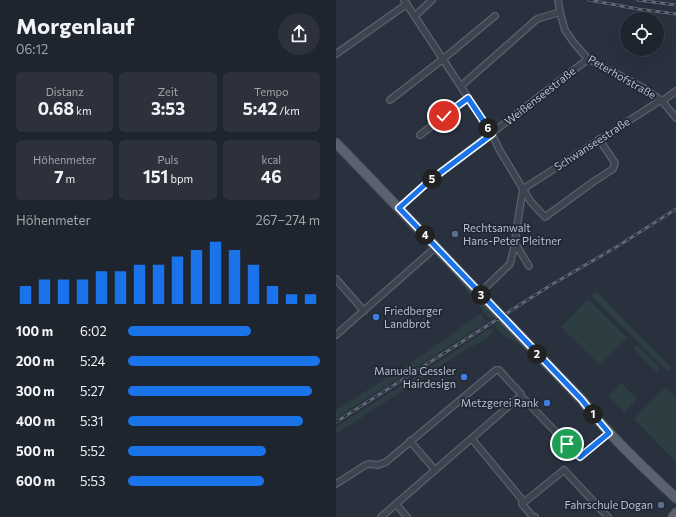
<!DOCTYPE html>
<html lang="de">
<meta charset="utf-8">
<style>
:root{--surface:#1f252f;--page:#2c313b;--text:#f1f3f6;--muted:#a1a5aa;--line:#3c424b;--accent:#1a73e8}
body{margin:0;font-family:Commissioner,sans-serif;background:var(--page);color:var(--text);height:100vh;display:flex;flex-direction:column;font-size:15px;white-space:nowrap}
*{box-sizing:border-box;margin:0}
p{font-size:13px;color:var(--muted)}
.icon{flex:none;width:22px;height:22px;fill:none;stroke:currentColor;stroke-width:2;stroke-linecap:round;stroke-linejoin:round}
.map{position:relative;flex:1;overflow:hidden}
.drawer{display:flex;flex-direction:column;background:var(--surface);width:336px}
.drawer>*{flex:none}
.controls{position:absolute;left:284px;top:12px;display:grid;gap:8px}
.controls a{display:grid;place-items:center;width:44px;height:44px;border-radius:50%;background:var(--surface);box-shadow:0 4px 16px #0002,0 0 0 1px var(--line);font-size:20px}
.pin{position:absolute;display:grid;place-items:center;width:34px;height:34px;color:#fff;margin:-17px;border:2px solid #fff;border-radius:50%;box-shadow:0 1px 4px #0007}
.km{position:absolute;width:20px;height:20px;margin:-10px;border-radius:50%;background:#222;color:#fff;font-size:11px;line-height:20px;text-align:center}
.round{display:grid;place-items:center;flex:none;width:42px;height:42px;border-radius:21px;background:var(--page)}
.head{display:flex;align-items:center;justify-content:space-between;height:68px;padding:0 16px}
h1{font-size:22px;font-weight:700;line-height:30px}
.metrics{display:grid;grid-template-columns:repeat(3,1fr);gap:6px;height:68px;padding:4px 16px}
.metrics div{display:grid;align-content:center;border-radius:6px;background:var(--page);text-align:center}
.metrics b{font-size:17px;font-weight:700}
.metrics small{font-size:11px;font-weight:400}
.metrics p{font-size:11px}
.chart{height:112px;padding:8px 16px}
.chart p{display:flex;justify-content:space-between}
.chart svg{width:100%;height:72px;margin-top:4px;stroke:var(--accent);stroke-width:6}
ul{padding:0 16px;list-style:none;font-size:13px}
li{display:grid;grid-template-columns:64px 48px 1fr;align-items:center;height:30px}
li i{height:10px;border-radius:5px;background:var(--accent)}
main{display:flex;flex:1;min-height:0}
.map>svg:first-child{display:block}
</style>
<main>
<section class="drawer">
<div class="head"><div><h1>Morgenlauf</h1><p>06:12</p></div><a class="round"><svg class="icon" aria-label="share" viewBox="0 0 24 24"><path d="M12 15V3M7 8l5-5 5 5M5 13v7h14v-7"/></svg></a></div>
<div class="metrics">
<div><p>Distanz</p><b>0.68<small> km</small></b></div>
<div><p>Zeit</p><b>3:53</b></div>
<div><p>Tempo</p><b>5:42<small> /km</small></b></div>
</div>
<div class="metrics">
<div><p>Höhenmeter</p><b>7<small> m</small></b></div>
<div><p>Puls</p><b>151<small> bpm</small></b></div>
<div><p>kcal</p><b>46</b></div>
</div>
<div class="chart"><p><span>Höhenmeter</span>267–274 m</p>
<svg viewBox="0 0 160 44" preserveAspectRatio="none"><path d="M5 44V33M15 44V29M25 44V29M35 44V29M45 44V24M55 44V24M65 44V20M75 44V20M85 44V15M95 44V11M105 44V6M115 44V11M125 44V20M135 44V33M145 44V38M155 44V38"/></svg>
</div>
<ul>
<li><b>100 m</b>6:02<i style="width:64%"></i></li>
<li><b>200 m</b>5:24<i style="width:100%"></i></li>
<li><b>300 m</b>5:27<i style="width:96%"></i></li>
<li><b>400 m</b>5:31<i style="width:91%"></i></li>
<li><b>500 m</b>5:52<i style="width:72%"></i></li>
<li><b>600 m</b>5:53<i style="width:71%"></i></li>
</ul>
</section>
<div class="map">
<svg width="340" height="517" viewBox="0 0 340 517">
<rect width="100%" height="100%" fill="#29313f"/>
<g fill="#2c3e41">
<path d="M108 261 160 316 154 320Z"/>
<path d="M260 291 335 367 331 371 255 296Z"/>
<path d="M252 299 291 338 264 365 225 327Z"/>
<path d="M145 314 151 322 0 418V410L90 353 126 326Z"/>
<path d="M164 321 186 345C172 340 167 337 158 325Z"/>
<path d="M155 328 157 331 148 341 132 348 0 434V427Z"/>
<path d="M301 345 324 368 321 372 297 348Z"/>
<path d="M286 383 301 399 288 412 273 396Z"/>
<path d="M330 387 340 398V462L298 419Z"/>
</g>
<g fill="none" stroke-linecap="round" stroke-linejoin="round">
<g stroke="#5a616d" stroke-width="8">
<g id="street">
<path d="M68 0 156 134 163 149 187 189 195 202 209 217 257 182 277 169 279 163 263 139"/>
<path d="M222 0 224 12 229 30 238 43 252 59 306 87 326 101 340 118"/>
<path d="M79 16 96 0"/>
<path d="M0 54 71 4"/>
<path d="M125 86 201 19 224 12"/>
<path d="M54 100 107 59 159 16"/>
<path d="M326 101 340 91"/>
<path d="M84 135 132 98"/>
<path d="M187 189 325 100"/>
<path d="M63 208 92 182 252 59"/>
<path d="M179 243 193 266"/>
<path d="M0 279 28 311"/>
<path d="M151 286 174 264 179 243 180 232 187 189"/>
<path d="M0 335 100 247"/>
<path d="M136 439 183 496 186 499V504L197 517H199"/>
<path d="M74 441 99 470"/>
<path d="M0 484 28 466 32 464 42 465 50 462 160 370H163L185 394 186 398"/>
<path d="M60 504 71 517"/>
<path d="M186 504 228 470 272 517"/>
<path d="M45 517 182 398H186L189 400 244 457 273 433"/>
</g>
</g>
<g stroke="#464c59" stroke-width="11">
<g id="primary">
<path d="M0 143C83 228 163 315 246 400 273 436 307 467 340 498"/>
<path d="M337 517 340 513"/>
</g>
</g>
<use href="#street" stroke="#3d434f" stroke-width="5.5"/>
<use href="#primary" stroke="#5b626f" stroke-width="9"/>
<g stroke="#5f6776" stroke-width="3">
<g id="rail">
<path d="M253 0 302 9 340 14"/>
<path d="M302 0 340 5"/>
<path d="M0 422 215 285 282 246 340 209"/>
</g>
</g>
<use href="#rail" stroke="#212835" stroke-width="1.5" stroke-dasharray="4.5" stroke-linecap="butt"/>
</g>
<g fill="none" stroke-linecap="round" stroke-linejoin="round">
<g stroke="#fff" stroke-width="8">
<path id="route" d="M108 116 132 98 156 134 92 182 63 208 246 400 256 413 273 433 244 457 231 444"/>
</g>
<use href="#route" stroke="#1a73e8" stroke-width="5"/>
</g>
<g fill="#5c6f8a" stroke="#212835" stroke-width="1.5">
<circle cx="119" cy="234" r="4"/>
<circle cx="325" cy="505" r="4"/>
</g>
<g fill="#3f7fe0" stroke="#212835" stroke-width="1.5">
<circle cx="40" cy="317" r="4"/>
<circle cx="128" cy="377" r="4"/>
<circle cx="211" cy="403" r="4"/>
</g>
<g text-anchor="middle" stroke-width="3.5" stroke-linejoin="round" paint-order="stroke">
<g font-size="11" fill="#b9beca" stroke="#212835">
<text transform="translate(286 77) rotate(30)" y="4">Peterhofstraße</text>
<text transform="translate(204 96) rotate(-38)" y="4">Weißenseestraße</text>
<text transform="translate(256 144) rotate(-33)" y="4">Schwanseestraße</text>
</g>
<g font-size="11" fill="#b9beca" stroke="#212835" text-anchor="end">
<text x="127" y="232" text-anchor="start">Rechtsanwalt<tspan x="127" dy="13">Hans-Peter Pleitner</tspan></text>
<text x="48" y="315" text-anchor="start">Friedberger<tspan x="48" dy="13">Landbrot</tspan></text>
<text x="120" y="375">Manuela Gessler<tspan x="120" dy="13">Hairdesign</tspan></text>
<text x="203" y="407">Metzgerei Rank</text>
<text x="317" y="509">Fahrschule Dogan</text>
</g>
</g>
</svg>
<div class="controls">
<a><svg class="icon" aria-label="locate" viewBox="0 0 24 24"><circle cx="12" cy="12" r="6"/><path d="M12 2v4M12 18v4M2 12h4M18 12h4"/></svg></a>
</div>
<div class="pin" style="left:231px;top:444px;background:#1e9e55"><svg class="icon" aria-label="arrive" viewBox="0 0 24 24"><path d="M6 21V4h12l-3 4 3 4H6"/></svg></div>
<div class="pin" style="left:108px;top:116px;background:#d93025"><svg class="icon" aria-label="check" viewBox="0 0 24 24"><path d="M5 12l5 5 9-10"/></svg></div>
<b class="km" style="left:257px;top:414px">1</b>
<b class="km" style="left:201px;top:354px">2</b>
<b class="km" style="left:145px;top:295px">3</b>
<b class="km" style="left:89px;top:235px">4</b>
<b class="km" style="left:96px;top:179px">5</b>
<b class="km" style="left:152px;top:128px">6</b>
</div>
</main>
